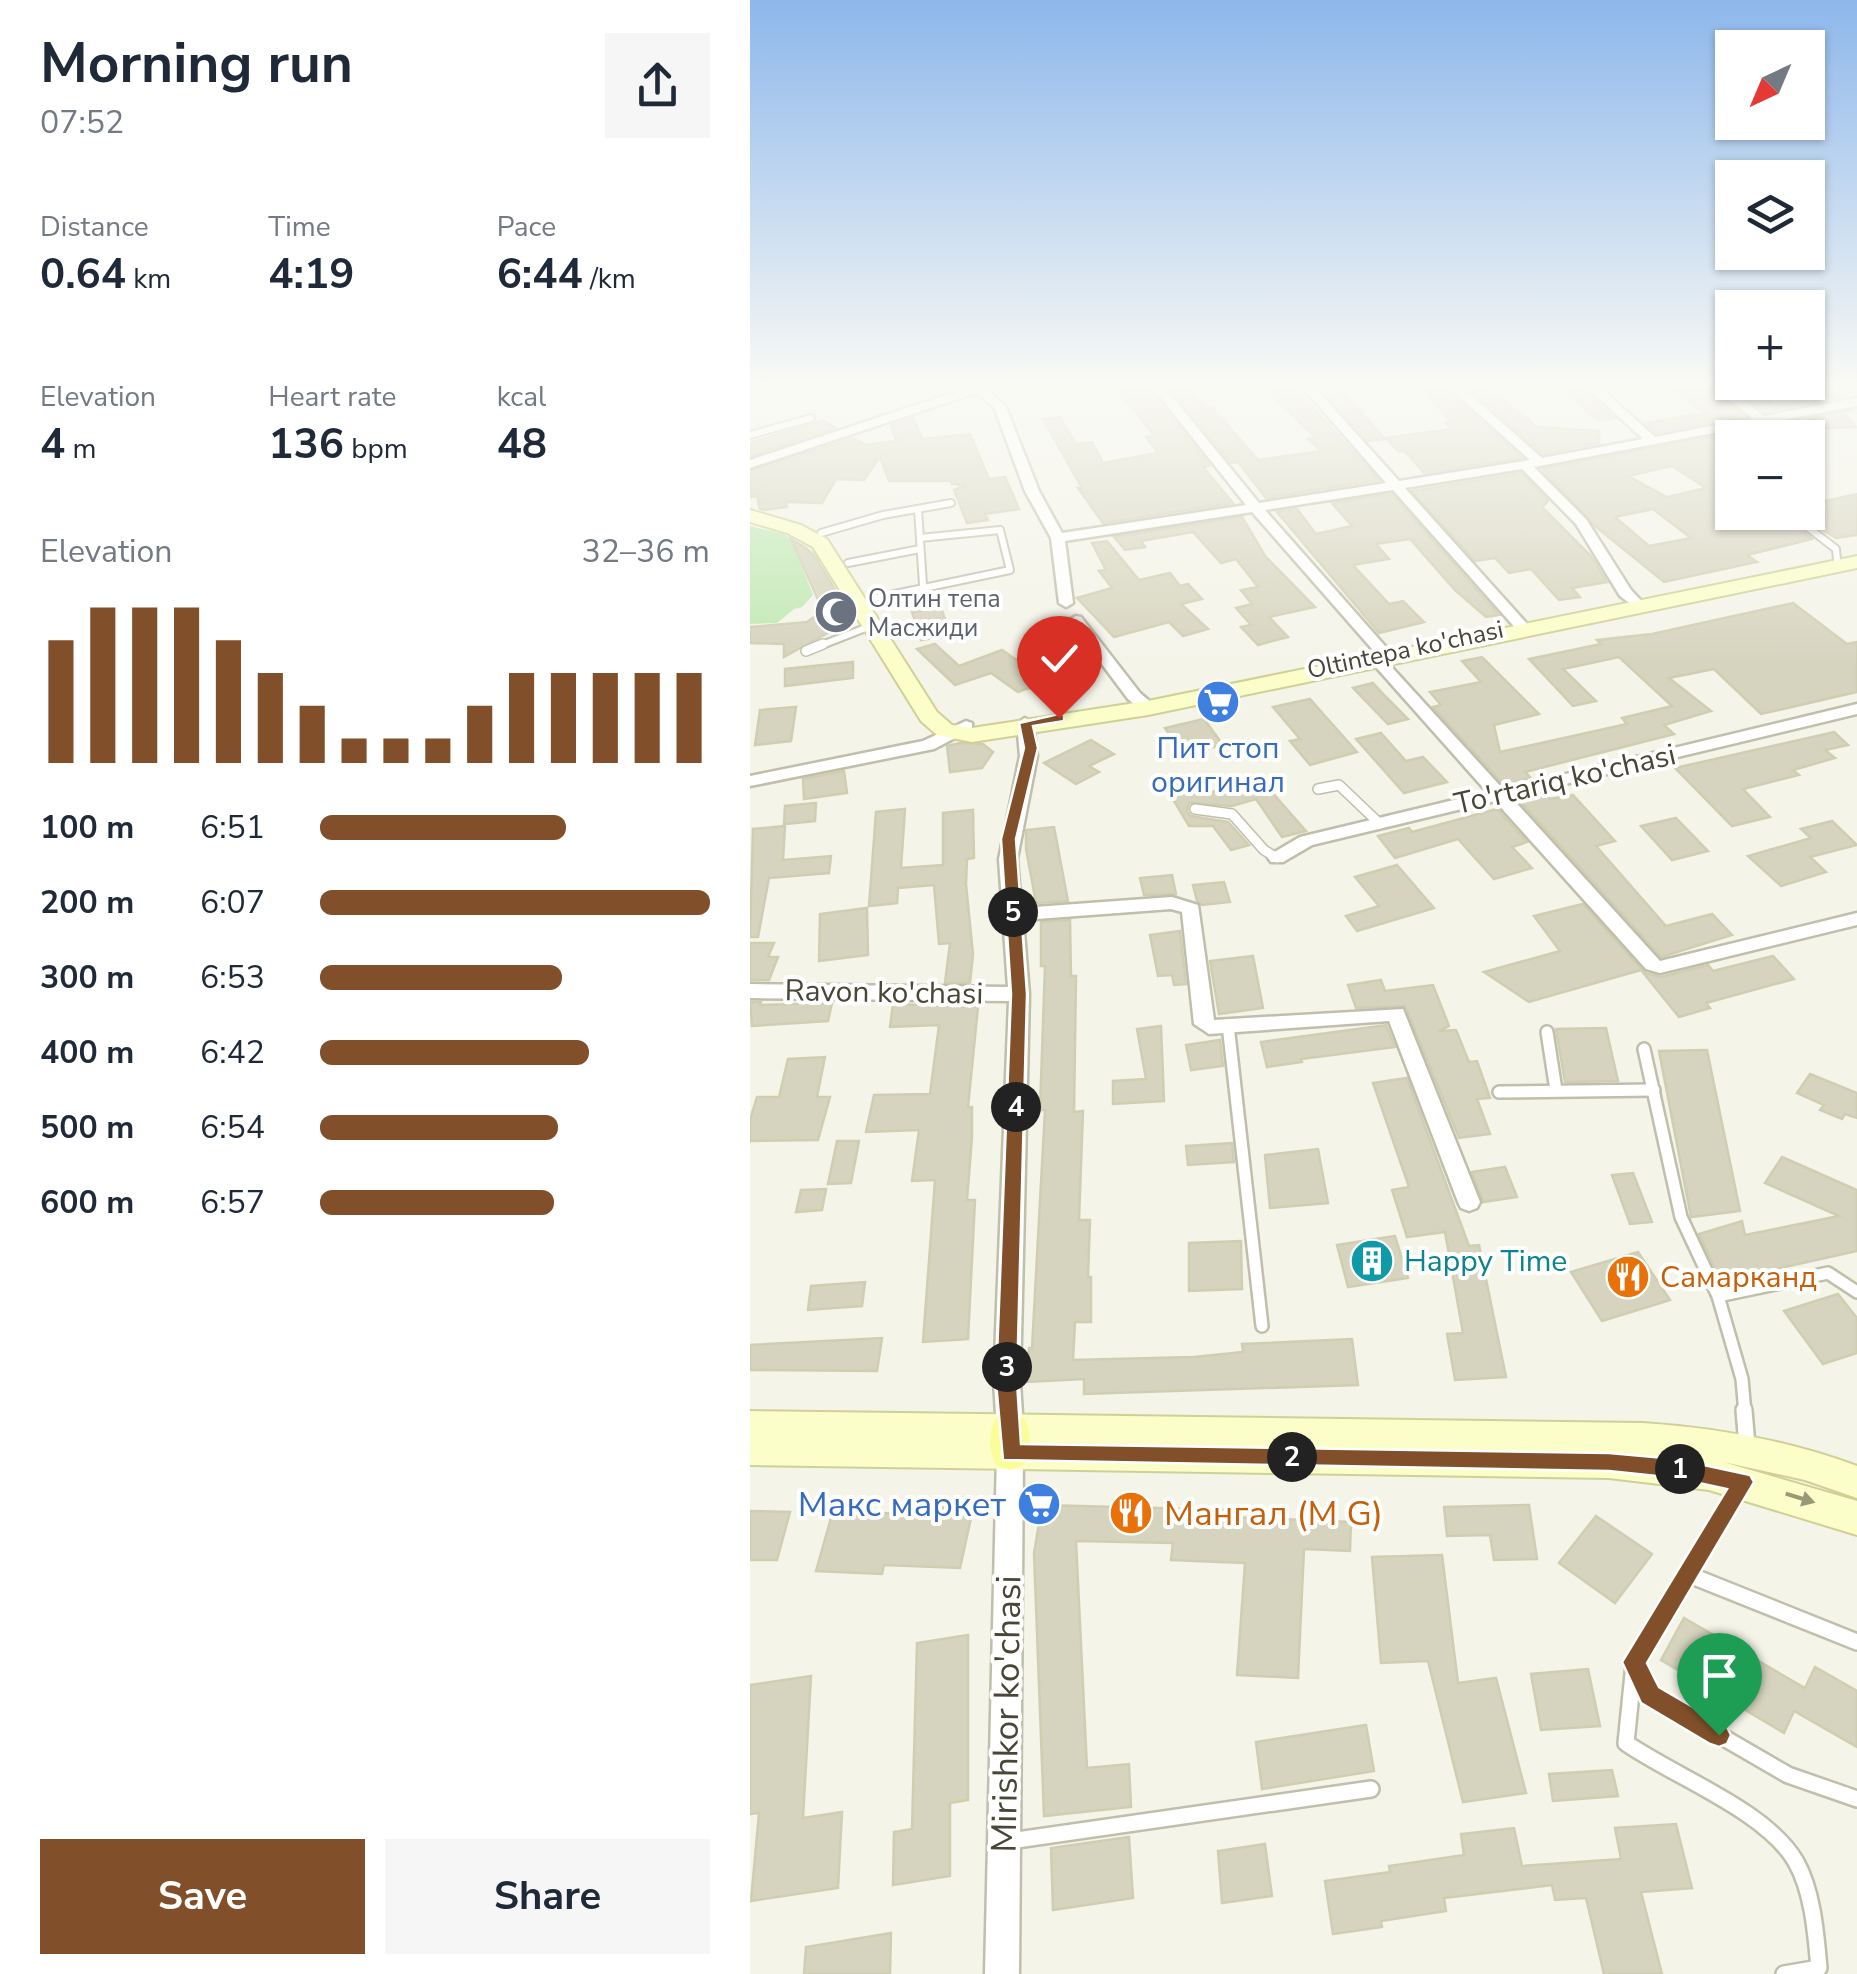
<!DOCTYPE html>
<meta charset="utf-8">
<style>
:root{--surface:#fff;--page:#f6f6f7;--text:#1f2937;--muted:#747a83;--accent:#81502a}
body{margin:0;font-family:"Nunito Sans",sans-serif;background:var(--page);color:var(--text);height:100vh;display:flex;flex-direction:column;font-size:38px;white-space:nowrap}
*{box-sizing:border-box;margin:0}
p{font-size:32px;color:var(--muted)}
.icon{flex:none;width:55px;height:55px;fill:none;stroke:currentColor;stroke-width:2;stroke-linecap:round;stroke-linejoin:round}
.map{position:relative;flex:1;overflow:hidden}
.details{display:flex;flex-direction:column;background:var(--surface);width:750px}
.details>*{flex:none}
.needle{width:65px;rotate:224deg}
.buttons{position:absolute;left:965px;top:30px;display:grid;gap:20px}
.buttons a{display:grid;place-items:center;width:110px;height:110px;border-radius:0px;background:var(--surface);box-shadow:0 2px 8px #0004;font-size:50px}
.pin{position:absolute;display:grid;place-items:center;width:85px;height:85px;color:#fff;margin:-102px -42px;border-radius:50% 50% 50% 0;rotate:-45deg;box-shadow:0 0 10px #0007}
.pin .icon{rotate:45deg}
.km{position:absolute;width:50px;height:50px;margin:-25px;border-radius:50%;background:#222;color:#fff;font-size:28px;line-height:50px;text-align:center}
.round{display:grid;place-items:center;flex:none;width:105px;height:105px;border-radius:0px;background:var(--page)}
.summary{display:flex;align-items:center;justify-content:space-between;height:170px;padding:0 40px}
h1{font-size:55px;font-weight:700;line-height:75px}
.metrics{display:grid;grid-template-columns:repeat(3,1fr);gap:15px;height:170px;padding:10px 40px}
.metrics div{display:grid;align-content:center}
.metrics b{font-size:42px;font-weight:700}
.metrics small{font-size:28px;font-weight:400}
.metrics p{font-size:28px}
.chart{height:280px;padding:20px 40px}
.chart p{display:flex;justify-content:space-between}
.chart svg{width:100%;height:180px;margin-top:10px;stroke:var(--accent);stroke-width:6}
.action{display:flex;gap:20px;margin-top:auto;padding:20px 40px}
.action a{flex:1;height:115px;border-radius:0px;background:var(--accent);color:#fff;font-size:40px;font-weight:700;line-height:115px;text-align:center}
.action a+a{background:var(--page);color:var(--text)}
ul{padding:0 40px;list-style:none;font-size:32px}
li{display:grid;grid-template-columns:160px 120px 1fr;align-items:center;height:75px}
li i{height:25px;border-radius:12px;background:var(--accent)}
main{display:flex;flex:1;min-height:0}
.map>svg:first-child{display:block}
</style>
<main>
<section class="details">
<div class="summary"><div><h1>Morning run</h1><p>07:52</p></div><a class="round"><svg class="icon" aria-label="share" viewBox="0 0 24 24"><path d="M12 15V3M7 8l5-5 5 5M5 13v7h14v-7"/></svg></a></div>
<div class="metrics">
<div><p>Distance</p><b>0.64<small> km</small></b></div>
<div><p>Time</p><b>4:19</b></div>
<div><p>Pace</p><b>6:44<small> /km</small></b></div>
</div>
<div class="metrics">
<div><p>Elevation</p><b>4<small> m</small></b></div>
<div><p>Heart rate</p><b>136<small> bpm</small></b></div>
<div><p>kcal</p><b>48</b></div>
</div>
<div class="chart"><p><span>Elevation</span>32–36 m</p>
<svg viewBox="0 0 160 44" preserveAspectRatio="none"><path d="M5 44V14M15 44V6M25 44V6M35 44V6M45 44V14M55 44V22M65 44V30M75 44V38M85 44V38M95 44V38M105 44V30M115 44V22M125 44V22M135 44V22M145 44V22M155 44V22"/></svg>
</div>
<ul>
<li><b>100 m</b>6:51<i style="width:63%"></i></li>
<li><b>200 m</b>6:07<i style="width:100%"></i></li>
<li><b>300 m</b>6:53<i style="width:62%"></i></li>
<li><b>400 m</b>6:42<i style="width:69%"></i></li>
<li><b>500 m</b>6:54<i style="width:61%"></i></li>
<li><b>600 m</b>6:57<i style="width:60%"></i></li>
</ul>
<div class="action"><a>Save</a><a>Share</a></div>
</section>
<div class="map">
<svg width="1107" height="1974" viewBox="0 0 1107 1974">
<rect width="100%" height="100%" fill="#f4f4e9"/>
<path fill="#bfe8b2" d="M0 526 33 534 74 558 50 562 63 595 52 607 44 609 27 623 0 624Z"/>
<g fill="#d6d4be" stroke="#d0ceb1" stroke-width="2.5" fill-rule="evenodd">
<path d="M366 389H400L460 466 453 467 483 503 353 523 328 488H332L293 419 310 417 326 444 342 442 353 463 408 453 396 437 405 436Z"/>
<path d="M421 389H440L456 408 462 407 508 460 571 451 558 439 566 438 515 389H546L629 480 516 498 488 462 481 463Z"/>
<path d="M672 389H697L772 458 674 473 655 451 649 452 636 438 702 429 696 423 702 422Z"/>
<path d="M720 389H740L787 427 849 431V443L793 454Z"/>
<path d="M815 389H835L865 418 848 421Z"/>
<path d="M919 389H962L993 416 906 433 895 423 955 413Z"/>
<path d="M985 389H1020L1021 406 1093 392 1095 396 1015 412Z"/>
<path d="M593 392 635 439 618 441 576 394Z"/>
<path d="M1104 410 1094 413 1106 427 1075 428 1025 438H961L982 452V512H1075L1062 504 1107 494V535L1086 538 1049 515 1045 525 1062 539 997 555 1007 562 914 582 845 526 792 469ZM922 466 956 488 917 497 878 476ZM903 509 941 538 899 546 865 517Z"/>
<path d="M163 418 172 439 220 434 239 479 255 477 269 509 235 514 238 520 217 523 204 490 217 485 202 484 201 481H139L130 457 114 480 86 479 72 503 36 502 37 507 14 510 10 509 7 496 0 497V471L104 438 116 445 146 441 141 425Z"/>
<path d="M73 420 86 428 0 456V443Z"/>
<path d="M771 473 798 501 792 507 841 556 857 582 822 588 830 597 809 600 781 569 759 573 745 558 725 561 662 491Z"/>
<path d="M642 494 749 615 736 617 705 590 660 539 626 544 639 559 603 565 639 604 653 601 674 622 629 633 527 512 547 509 566 534 602 526 582 503Z"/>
<path d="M492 517 515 556 565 607 519 617 538 637 508 645 491 627 501 625 486 608 502 604 491 590 508 587 486 559 471 563 443 532 391 541 395 547 375 550 364 537Z"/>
<path d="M41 539 56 548 67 560 103 619 34 657V644L0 643V627L57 622 73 611Z"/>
<path d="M357 541 389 580 420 573 430 586 438 584 452 599 431 604 458 629 433 636 419 622 364 637 327 598 362 588 349 571 356 570 342 543Z"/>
<path d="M1043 603 1097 644 1107 642V692L1011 714 964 669 919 678 961 711 914 725 924 734 775 772 781 778 754 785 683 707 691 705 680 692 731 682 712 661 732 657 789 714 744 725 750 752 877 724 872 718 922 706 869 657 813 669 846 701 823 706 779 659 851 644 847 640 902 634Z"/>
<path d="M191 608 201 635 171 640 162 612Z"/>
<path d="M185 644 209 666 252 650 309 689 278 688 268 692 241 673 205 685 167 649Z"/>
<path d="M103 662V678L35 686V669Z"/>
<path d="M623 683 635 696 658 719 638 724 603 688Z"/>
<path d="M560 699 607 752 560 765 540 741 550 739 523 707Z"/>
<path d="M46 707 41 741 5 745 10 710Z"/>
<path d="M454 719 473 745 433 754 415 728Z"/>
<path d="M1084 732 1098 745 1075 750 1085 758 1043 770 1049 775 993 789 1020 817 982 826 925 768Z"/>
<path d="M631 733 656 761 673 757 697 782 654 793 606 739Z"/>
<path d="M341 740 364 754 339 766 349 772 326 784 294 763Z"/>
<path d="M210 743 233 744 243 752 232 768 200 772 197 746Z"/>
<path d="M94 771 97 793 54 799 53 779Z"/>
<path d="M440 776 450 795 511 780 556 831 532 837 506 799 482 806 439 803 437 811 441 816 478 822 499 845 481 850 463 826H439L412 781Z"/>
<path d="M794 793 800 799 823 795 865 841 846 846 916 926 962 914 982 935 911 957 768 799Z"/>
<path d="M66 803 65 821 34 824 35 806Z"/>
<path d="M155 809 151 868 193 865V813L223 810 224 858 217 859 216 884 223 954 220 983H195L200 943 189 944 184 885 148 888 147 903 119 906 126 812Z"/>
<path d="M747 809 777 842 762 847 782 868 744 879 708 839 645 858 628 836 659 828 662 832Z"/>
<path d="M926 818 958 851 922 860 891 826Z"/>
<path d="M1082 821 1107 845 1060 857 1076 872 1031 886 998 856 1061 838 1051 829Z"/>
<path d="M35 826 33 860 81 856 79 873 19 878 8 937H0L3 829Z"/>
<path d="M304 827 318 901 286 903 276 849V830Z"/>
<path d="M647 865 684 908 607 931 596 916 629 906 605 877Z"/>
<path d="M422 875 426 894 394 895 390 878Z"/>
<path d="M474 882 480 902 452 905 447 901 443 885Z"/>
<path d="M833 904 895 973 911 977 958 965 963 971 1023 956 1044 979 956 1003 960 1008 929 1017 891 970 779 1002 734 972 810 951 784 916Z"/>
<path d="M117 908 118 955 69 961 70 914Z"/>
<path d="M320 920 321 976H326L324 1112 333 1111 329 1220H340L338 1277H341V1322H325L323 1360 444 1357 493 1352 492 1344 602 1339 608 1385 334 1394V1379L277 1382 279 1348H282L295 1110H290L295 966H291V922Z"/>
<path d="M430 931 436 984 424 985 422 975 408 976 400 935Z"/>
<path d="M0 943H24L18 957H28L19 980H0Z"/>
<path d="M503 956 513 1008 469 1014 460 961Z"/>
<path d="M631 980 635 991 683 985 699 1026 688 1031 706 1030 719 1062 727 1061 740 1098 727 1099 740 1134 709 1138 655 1006 606 1008 598 985Z"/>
<path d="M0 1002H11L10 1005 82 1003 78 1021 2 1026Z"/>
<path d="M143 1004 228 1007 218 1107H222V1137L217 1200H225L218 1339 173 1342 185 1180 162 1181 169 1130 116 1132 124 1095 180 1094 189 1025 140 1027Z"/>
<path d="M636 1025 645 1047 551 1059 552 1062 517 1067 511 1042Z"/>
<path d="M411 1026 414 1101 363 1104V1081L396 1079 387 1029Z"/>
<path d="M856 1028 868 1081 815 1082 806 1029Z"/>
<path d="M470 1040 473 1066 441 1070 436 1045Z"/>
<path d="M957 1050 990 1211 941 1217 909 1051Z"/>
<path d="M75 1057 67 1097H80L68 1140 0 1141V1120L7 1097H29L38 1059Z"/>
<path d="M1060 1074 1107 1093V1118L1095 1114 1092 1119 1070 1110 1074 1105 1047 1093Z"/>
<path d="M657 1078 719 1246 729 1245 756 1377 705 1380 697 1334 713 1333 695 1232 657 1237 642 1190 659 1187 623 1083Z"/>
<path d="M87 1141H109L101 1183 78 1184Z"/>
<path d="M482 1143 484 1162 438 1165 436 1146Z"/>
<path d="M568 1149 578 1203 520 1208 515 1155Z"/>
<path d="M1032 1157 1107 1190V1251L971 1281 949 1234 992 1221 995 1235 1089 1216 1015 1183Z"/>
<path d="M755 1167 767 1197 733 1202 722 1172Z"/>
<path d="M883 1173 902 1222 880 1224 862 1175Z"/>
<path d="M76 1189 72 1210 46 1212 51 1190Z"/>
<path d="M645 1236 658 1278 598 1287 587 1245Z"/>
<path d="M491 1241 492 1289 439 1291V1243Z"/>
<path d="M888 1252 920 1300 852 1321 821 1272Z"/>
<path d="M115 1282 112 1306 58 1310 61 1286Z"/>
<path d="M1088 1294 1107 1318V1353L1073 1364 1034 1311Z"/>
<path d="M132 1338 127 1371 0 1370V1345Z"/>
<path d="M292 1505 483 1510 482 1517 601 1522 600 1551 554 1549 548 1678 487 1675 495 1563 421 1560 423 1543 326 1541 337 1768 379 1764 381 1807 294 1816 284 1553Z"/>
<path d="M779 1505 787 1559 744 1560 740 1535 697 1536 694 1507Z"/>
<path d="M158 1506 223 1509 210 1568 134 1565 132 1574 66 1571 83 1511 156 1514Z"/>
<path d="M0 1511 40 1512 27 1560H0Z"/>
<path d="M846 1516 902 1554 865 1603 809 1563Z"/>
<path d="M692 1555 708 1683 746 1678 776 1793 713 1802 678 1661 631 1663 622 1557Z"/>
<path d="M934 1618 1055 1688 1065 1667 1107 1691V1747L1044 1711 1034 1733 911 1660Z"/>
<path d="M218 1635V1800L200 1803V1876L143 1885 144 1832 162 1829 167 1643Z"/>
<path d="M838 1669 850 1726 791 1730 781 1674Z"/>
<path d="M61 1676 53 1818 92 1812 88 1888 1 1901 9 1813 0 1814V1685Z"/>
<path d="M616 1725 624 1771 512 1789 506 1742Z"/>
<path d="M862 1770 868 1796 803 1801 799 1774Z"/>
<path d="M926 1824 942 1888 891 1892 912 1974H854L836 1898 805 1900 802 1885 694 1898 696 1911 631 1921 632 1927 583 1934 575 1881 640 1872 639 1866 714 1855 711 1834 764 1828 772 1866 871 1859 865 1828Z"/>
<path d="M379 1837 383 1898 303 1910 301 1848Z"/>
<path d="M515 1844 522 1896 472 1903 468 1851Z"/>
<path d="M141 1933 140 1974H54L56 1947Z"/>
</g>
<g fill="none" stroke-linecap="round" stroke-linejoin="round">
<g stroke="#c0bfab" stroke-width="10">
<g id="lane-far3">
<path d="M0 435 61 418"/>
<path d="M168 509 173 585"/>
<path d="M1051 522 1086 549 1087 560"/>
<path d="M71 533 133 515 201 503"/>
<path d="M98 563 170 549"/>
<path d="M121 599 260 570 250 530 170 538"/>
<path d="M67 647 123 625"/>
</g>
</g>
<g stroke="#c0bfab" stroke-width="12">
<g id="lane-far2">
<path d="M56 651 73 644"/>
<path d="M568 789 589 785 630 824"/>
<path d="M445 809 482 814 514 850 527 858"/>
</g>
</g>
<g stroke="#c0bfab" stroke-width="16">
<g id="lane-far1">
<path d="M478 1025 512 1326"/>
<path d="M797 1032 806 1090"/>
<path d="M894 1049 931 1217 968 1296 992 1379 995 1413"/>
<path d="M749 1092 904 1090"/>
<path d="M968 1296 1078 1273 1107 1292"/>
</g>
</g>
<g stroke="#c0bfab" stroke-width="20">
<g id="lane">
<path d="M994 1410 997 1446"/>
<path d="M990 1487 884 1663 900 1695 1038 1775 1107 1799"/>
<path d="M937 1574 1107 1642"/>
<path d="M884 1664 876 1743C925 1777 1017 1811 1046 1862 1063 1892 1066 1935 1069 1968L1034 1974"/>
<path d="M260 1841 621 1789"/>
</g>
</g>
<g stroke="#c0bfab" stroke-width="5">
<g id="street">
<path d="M214 389H236L255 405 289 491 312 533 496 505 404 389H416L509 503 636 483 554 389H566L649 481 780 460 701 389H714L792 458 893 439 839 389H852L905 437 1002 418 966 389H979L1014 416 1107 398V406L784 467 836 519 881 590 896 606 889 610 870 596 826 524 772 469 655 488 779 626V632H769L643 490 515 510 642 654 645 657 637 662 753 789 1107 704V714L761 797 910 961 1107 913V925L910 973 896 969 745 801 562 845 533 862H521L518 858 521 854 550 837 737 792 618 658 615 655 623 650 502 512 315 541 323 603 316 607 309 603 301 538 275 491 244 407 226 393 0 468V460Z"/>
<path d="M326 616 331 617 390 693 404 705V711H392L378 699 319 620Z"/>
<path d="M275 718 283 723 287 756 267 859 271 908 422 897 448 905 464 1020 653 1009 730 1202 727 1208 719 1211 711 1208 708 1202 639 1021 459 1034 444 1024 432 912 421 909 273 920 279 994 270 1382 273 1430 269 1438 260 1441 251 1438 247 1430 244 1382 259 1001 0 998V984L258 987 249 859 270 756 267 723Z"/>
<path d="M216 721 222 723V729L184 749 0 786V776L173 741Z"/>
<path d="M260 1442 269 1445 273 1453 269 1974H235L247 1453 251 1445Z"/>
</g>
</g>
<g stroke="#ced196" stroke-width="4">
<g id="secondary">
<path d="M0 510 51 525 77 539 187 712 202 725 222 728 398 701 1107 556V568L398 715 222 742 187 735 171 721 63 547 37 533 0 522Z"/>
<path d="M0 1411 893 1423C967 1428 1038 1440 1107 1466V1498L1055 1480 973 1462 1107 1501V1535L959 1490 859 1478 0 1465Z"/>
</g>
</g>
<g stroke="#e2e367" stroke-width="5">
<path id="primary" d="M260 1413 274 1418C282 1434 282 1449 274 1465L260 1470 246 1465C238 1449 238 1434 246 1418Z"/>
</g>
<use href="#lane-far3" stroke="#fff" stroke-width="6"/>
<use href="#lane-far2" stroke="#fff" stroke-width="9"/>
<use href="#lane-far1" stroke="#fff" stroke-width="11"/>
<use href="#lane" stroke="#fff" stroke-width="15"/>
<use href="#street" fill="#fff" fill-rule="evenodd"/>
<use href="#secondary" fill="#fbfec8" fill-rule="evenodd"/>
<use href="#primary" fill="#fbfd98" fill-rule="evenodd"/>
</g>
<defs><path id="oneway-solid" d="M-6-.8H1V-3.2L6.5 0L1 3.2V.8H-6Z" transform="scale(2.5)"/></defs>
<use fill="#999978" href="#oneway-solid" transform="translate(1050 1498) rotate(17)"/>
<linearGradient id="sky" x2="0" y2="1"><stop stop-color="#8db7eb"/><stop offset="0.58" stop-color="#fafaf5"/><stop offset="1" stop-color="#fafaf5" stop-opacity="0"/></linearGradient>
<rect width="1107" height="665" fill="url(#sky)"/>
<path fill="#81502a" stroke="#fff" stroke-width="2.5" d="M309 714 314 715V721L283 726 288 748 266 839 277 994 267 1382 271 1444 859 1453 926 1459 1000 1475 1004 1482 1000 1489 897 1663 909 1687 977 1727 981 1735 977 1744 969 1747 960 1744 891 1703 872 1662 977 1489 926 1478 859 1471 253 1460 246 1382 261 994 251 839 274 748 269 723Z"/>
<defs>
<g id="mosque-disc" transform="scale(2.25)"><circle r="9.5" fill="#6b7280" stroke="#fff"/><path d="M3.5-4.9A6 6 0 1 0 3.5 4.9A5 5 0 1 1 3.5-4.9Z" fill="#fff"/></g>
<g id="supermarket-disc" transform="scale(2.25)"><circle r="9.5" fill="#3f7fe0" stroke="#fff"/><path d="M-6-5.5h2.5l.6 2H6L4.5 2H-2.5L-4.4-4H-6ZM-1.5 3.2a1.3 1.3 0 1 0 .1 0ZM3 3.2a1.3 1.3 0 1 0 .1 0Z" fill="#fff"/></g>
<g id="building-disc" transform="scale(2.25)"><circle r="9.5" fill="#0f9aa8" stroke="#fff"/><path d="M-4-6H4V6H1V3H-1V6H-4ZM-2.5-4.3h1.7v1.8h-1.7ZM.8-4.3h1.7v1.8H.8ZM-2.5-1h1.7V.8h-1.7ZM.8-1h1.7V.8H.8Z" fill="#fff"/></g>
<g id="restaurant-disc" transform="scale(2.25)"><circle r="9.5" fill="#e8710a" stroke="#fff"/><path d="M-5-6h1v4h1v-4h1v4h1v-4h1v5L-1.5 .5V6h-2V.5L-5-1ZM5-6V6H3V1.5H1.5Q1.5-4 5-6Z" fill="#fff"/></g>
</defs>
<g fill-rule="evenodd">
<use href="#mosque-disc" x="86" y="612"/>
<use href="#supermarket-disc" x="468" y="702"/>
<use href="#building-disc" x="622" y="1261"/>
<use href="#restaurant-disc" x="878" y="1277"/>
<use href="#supermarket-disc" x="289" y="1504"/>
<use href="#restaurant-disc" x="381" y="1513"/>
</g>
<g text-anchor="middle" stroke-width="8" stroke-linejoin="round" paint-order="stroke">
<g font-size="25" fill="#5b616d" stroke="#fff" text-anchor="start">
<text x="118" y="607">Олтин тепа<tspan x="118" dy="29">Масжиди</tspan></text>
</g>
<g font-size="25" fill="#484637" stroke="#fff">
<text transform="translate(655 649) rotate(-12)" y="9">Oltintepa ko'chasi</text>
</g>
<g font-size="30" fill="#366cbe" stroke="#fff">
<text x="468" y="758">Пит стоп<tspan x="468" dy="34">оригинал</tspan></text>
</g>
<g font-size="30" fill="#484637" stroke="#fff">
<text transform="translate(815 779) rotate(-13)" y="10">To'rtariq ko'chasi</text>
<text transform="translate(134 992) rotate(1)" y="10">Ravon ko'chasi</text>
</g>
<g font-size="30" fill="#0d838f" stroke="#fff" text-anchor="start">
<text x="654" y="1271">Happy Time</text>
</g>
<g font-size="30" fill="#c56008" stroke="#fff" text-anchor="start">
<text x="910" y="1287">Самарканд</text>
</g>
<g font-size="35" fill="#366cbe" stroke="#fff" text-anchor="end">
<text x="256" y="1516">Макс маркет</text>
</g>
<g font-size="35" fill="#c56008" stroke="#fff" text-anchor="start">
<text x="414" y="1525">Мангал (M G)</text>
</g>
<g font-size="35" fill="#484637" stroke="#fff">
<text transform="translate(256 1714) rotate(-89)" y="12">Mirishkor ko'chasi</text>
</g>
</g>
</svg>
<div class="buttons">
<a><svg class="needle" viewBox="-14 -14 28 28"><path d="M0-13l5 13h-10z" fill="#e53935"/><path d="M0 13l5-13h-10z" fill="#747a83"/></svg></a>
<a><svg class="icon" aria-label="layers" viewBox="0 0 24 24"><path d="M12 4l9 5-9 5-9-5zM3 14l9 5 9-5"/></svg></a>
<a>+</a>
<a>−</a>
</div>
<div class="pin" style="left:969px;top:1735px;background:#1e9e55"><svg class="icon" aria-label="arrive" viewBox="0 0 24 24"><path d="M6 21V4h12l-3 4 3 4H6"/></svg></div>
<div class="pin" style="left:309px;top:718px;background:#d93025"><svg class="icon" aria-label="check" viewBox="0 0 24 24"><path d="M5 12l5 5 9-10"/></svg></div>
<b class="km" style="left:930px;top:1469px">1</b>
<b class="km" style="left:542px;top:1457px">2</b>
<b class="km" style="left:257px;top:1367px">3</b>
<b class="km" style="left:266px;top:1107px">4</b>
<b class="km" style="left:263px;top:912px">5</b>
</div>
</main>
